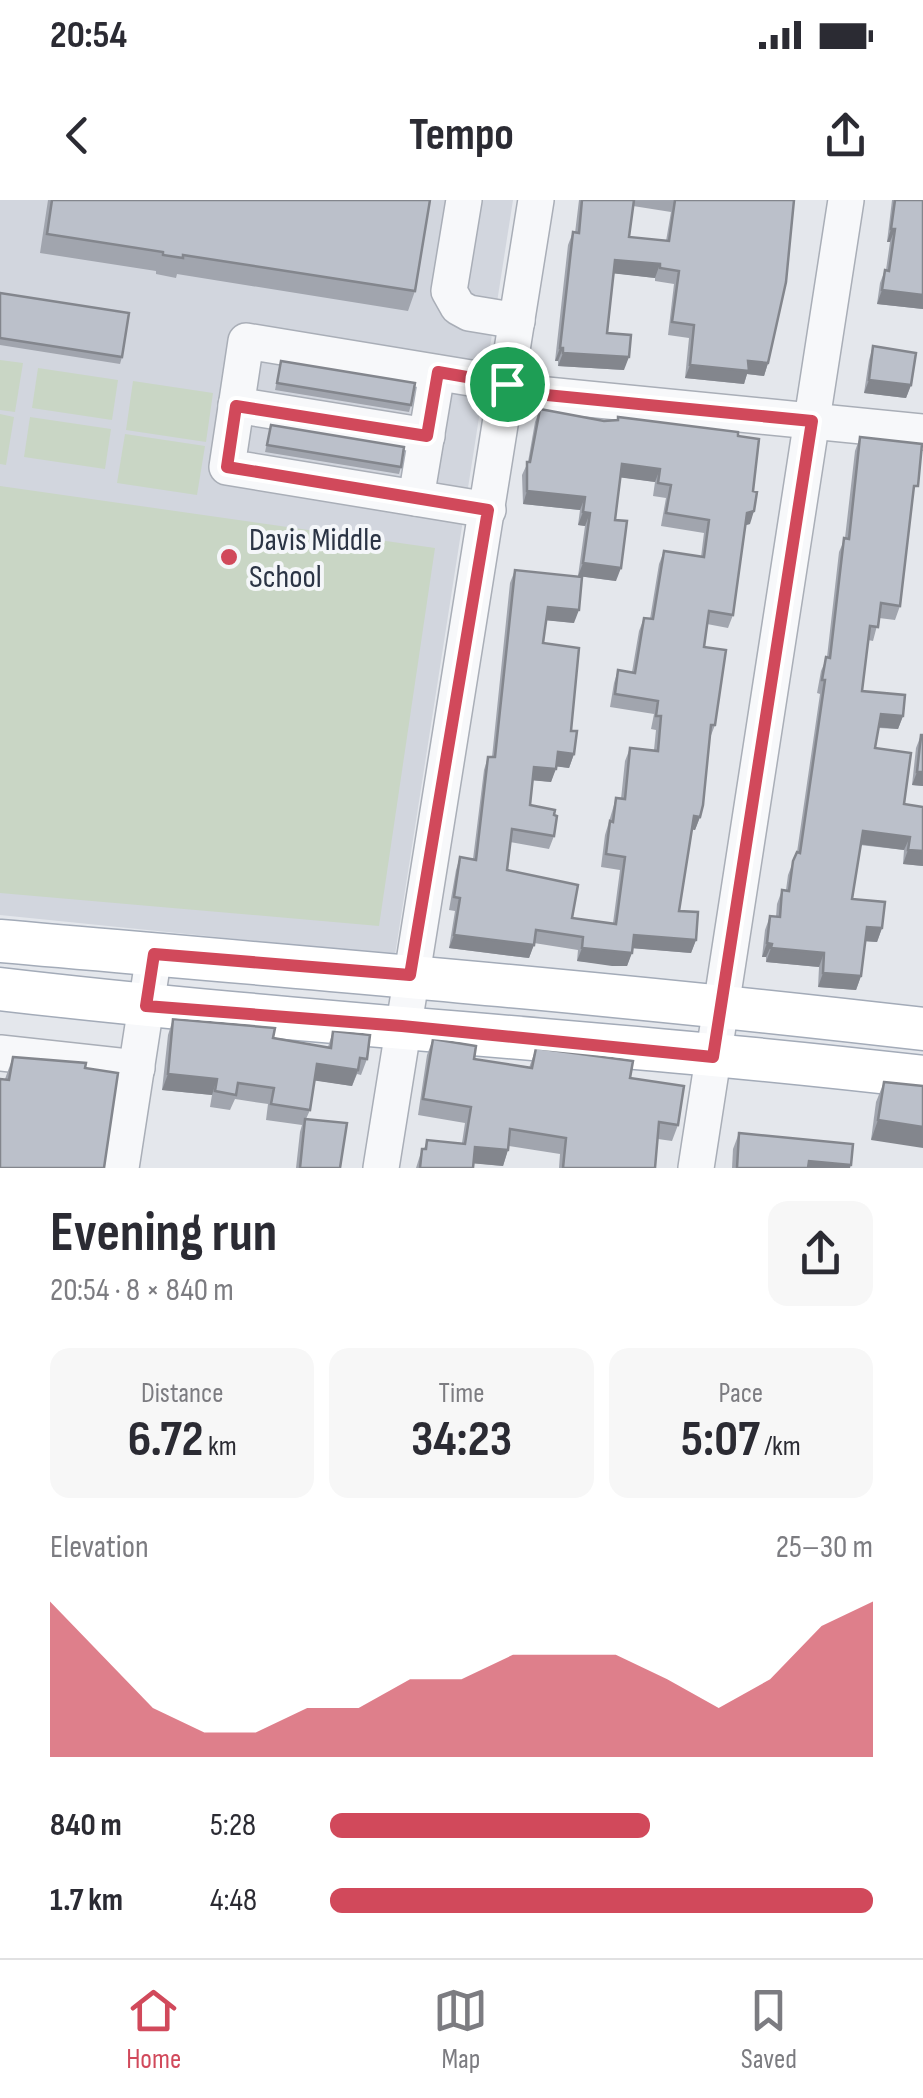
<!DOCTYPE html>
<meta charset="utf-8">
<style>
:root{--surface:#fff;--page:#f7f7f7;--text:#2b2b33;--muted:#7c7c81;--line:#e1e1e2;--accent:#d1495b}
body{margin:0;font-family:"Sofia Sans Condensed",sans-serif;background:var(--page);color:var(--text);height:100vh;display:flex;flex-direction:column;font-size:38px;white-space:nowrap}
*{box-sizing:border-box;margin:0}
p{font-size:32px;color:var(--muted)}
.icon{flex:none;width:55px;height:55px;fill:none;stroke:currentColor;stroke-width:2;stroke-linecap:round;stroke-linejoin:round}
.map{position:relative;height:968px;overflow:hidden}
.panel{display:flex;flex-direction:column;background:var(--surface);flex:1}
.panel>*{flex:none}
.pin{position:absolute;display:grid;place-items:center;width:85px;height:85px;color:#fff;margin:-42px;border:5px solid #fff;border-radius:50%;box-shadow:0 2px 10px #0007}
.round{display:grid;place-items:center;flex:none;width:105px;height:105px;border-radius:20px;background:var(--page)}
.head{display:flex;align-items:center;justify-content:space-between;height:170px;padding:0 50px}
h1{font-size:55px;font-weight:700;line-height:75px}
.figures{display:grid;grid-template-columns:repeat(3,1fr);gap:15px;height:170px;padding:10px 50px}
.figures div{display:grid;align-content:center;border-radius:20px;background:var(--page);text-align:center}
.figures b{font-size:50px;font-weight:700}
.figures small{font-size:28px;font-weight:400}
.figures p{font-size:28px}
.chart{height:280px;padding:20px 50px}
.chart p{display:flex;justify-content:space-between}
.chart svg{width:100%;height:180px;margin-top:10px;fill:var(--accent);opacity:.7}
ul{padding:0 50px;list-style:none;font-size:32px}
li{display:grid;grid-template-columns:160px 120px 1fr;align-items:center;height:75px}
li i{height:25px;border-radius:12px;background:var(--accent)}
.status{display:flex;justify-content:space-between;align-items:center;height:70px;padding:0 50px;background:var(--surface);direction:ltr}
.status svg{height:28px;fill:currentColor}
header{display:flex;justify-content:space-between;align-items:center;height:130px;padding:0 50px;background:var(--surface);font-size:45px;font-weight:700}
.dock{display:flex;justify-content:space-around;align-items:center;height:140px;border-top:2px solid var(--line);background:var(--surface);font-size:28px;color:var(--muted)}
.dock a{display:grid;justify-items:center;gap:5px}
.dock .current{color:var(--accent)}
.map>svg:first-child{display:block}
</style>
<div class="status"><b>20:54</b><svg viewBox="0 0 49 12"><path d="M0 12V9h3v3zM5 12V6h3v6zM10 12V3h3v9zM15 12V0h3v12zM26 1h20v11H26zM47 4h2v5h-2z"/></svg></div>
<header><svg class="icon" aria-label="back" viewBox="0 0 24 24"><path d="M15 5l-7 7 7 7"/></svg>Tempo<svg class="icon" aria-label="share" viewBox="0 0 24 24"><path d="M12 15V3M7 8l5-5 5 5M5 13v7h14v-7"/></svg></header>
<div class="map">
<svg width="923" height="968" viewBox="0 0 923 968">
<rect width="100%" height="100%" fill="#e4e7ec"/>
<path fill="#d2d6de" d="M0 0H513L395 755 0 715Z"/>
<g fill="#c9d6c5">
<path d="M0 160 23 163 15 212 0 210Z"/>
<path d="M38 168 118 180 112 220 32 208Z"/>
<path d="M133 181 213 193 206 242 126 230Z"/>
<path d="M0 214 14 217 6 265 0 264Z"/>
<path d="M30 217 111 229 105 269 24 257Z"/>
<path d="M125 234 205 246 197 295 117 283Z"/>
<path d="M0 286 435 348 379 726 0 693Z"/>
</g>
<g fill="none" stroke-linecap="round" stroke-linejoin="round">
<g stroke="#a9aeb7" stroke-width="38">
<g id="minor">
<path d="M464 0 449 91 458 107 469 113 517 121"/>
<path d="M506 191 923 232"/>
<path d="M236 205 427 236"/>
<path d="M416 298 437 173"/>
<path d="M488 310 227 267 246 141 507 184"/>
<path d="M0 853 137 868"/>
<path d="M121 968 154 754"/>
<path d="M381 968 536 0"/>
<path d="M696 968 846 0"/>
</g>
</g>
<g stroke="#a3abb8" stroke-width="45">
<g id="major">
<path d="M0 741C308 768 616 793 923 829"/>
<path d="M0 789C307 825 616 841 923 877"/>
</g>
</g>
<use href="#minor" stroke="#f7f8fa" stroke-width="35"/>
<use href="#major" stroke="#fff" stroke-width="42"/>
</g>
<g fill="#a1a5ae" fill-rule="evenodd">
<path d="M48 0H430L415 91 408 111 177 74 176 78 156 74V71L40 53Z"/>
<path d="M579 0H794L768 163 764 176 747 174 744 184 685 178 689 138 668 135 674 84 655 81V78L613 73 607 133 624 170 558 166V161H555L568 45 573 32 575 33ZM633 6 671 12 666 41 629 37Z"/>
<path d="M892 0H923V109L877 104 880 83 885 70H886L890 42H887Z"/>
<path d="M0 93 122 157 120 164 0 145Z"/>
<path d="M873 146 911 185 906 198 864 193 869 160Z"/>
<path d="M281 161 411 205 409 212 275 190Z"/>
<path d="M540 209 604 221 738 236 750 324 746 325 733 415 728 428 707 424 704 447 715 525 710 538 700 617 695 630 692 629 679 711 696 740 691 753 633 748 627 766 577 761 578 750 534 743 529 758 449 748 455 711 449 710 456 670 460 657 473 659 484 570 488 557H492L510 383 515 370 574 423 546 420 543 443 571 531 574 554 569 568 556 566 551 582 533 580 530 605 554 636 549 649 510 642 507 670 572 718 613 723 620 670 601 667 605 635 616 598 621 599 625 561 630 548 654 550 656 530 651 529 654 514 610 507 614 483 618 470 632 472 639 431 644 418 650 419 659 364 664 351 701 357 704 333 661 326 666 298 653 296 655 282 620 277 615 320 616 381 578 376 585 326 578 325 580 310 523 304 522 275 528 262 535 222Z"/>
<path d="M271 225 401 267 399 274 265 252Z"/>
<path d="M860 237 912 300 900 406 895 420 879 418 873 441 868 440 862 491 903 516 898 529 879 528 875 548 904 604 923 666 903 664 904 650 860 645 852 699 882 728 877 742 865 741 861 776 856 790 818 787 819 767 766 762V757H762L765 730 770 716 776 717 777 704 782 690H786L788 675 797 652 820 494 817 493 821 471 827 457 839 352 845 338 855 251Z"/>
<path d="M921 535H923V586L912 585 916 548Z"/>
<path d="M173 819 328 847 333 831 367 859 361 875 357 874 352 886 314 880 310 910 306 919 340 968H296L300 932 302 925 266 920 268 904 235 899 230 910 210 907 212 895 162 890 168 835Z"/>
<path d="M433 839 474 859 529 868 536 848 630 878 678 925 672 941 658 939 655 968H559L560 954 509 946 503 966 473 963V968H416L422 949H424L427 940 462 943 465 923 418 915 427 855Z"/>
<path d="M13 857 85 868 104 968 5 879Z"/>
<path d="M884 882 923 886 871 940 876 902Z"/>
<path d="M739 933 850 968H732L733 949Z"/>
</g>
<g fill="#83868d">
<path d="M891 29H895L890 42H887Z"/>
<path d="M615 60 660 64 655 78 610 73Z"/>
<path d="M882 90 923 95V109L877 104Z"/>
<path d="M560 148H563L558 161H555Z"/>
<path d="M563 153 629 157 624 170 558 166Z"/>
<path d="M748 161 768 163 764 176 747 174 744 184 685 178 690 165Z"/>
<path d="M869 180 911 185 906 198 864 193Z"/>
<path d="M622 264 660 269 655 282 617 277Z"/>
<path d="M527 291 585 297 580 310 523 304Z"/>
<path d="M754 311 750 324 742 326 747 313Z"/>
<path d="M583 312 590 313 585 326 578 325Z"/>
<path d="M583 363 621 368 616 381 578 376Z"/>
<path d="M548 407 579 410 574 423 543 420Z"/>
<path d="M881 514 903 516 898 529 876 527Z"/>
<path d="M558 552 574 554 569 568 553 566Z"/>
<path d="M534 567 556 569 551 582 529 580Z"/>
<path d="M917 572H923V586L912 585Z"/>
<path d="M694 616 700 617 695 630 689 629Z"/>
<path d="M863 631 910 637 904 650 858 644Z"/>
<path d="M908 650 923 651V666L903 664Z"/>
<path d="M867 727 882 728 877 742 862 741Z"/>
<path d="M454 735 534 745 529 758 449 748Z"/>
<path d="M634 735 696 740 691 753 630 748Z"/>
<path d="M767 743 772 744 766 757H762Z"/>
<path d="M582 748 632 753 627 766H612L577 761Z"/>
<path d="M771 748 824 753 819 767 766 762Z"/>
<path d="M823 773 861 776 856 790 818 787Z"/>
<path d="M317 864 358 870 352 886 311 880Z"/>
<path d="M168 874 217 879 212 895 162 890Z"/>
<path d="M878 920 923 927V948L871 940Z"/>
<path d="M475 947 508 950 503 966 469 963Z"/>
<path d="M809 961 851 965 850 968H806Z"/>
</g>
<g fill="#bbc0ca" stroke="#83868d" stroke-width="2.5">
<path d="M52 0H430L415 91 183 55V58L163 55V52L47 34Z"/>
<path d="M582 0H634L629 37 669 41 675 0H794L786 82 768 163 748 161 749 171 690 165 694 125 672 122 679 71 660 68V64L615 60 607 133 631 135 629 157 563 153V148H560L573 32 579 33Z"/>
<path d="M895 0H923V95L882 90 885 70 889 71 895 29H891Z"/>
<path d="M0 93 129 113 122 157 0 138Z"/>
<path d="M873 146 916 153 911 185 869 180Z"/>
<path d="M281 161 415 183 411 205 277 183Z"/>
<path d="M540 209 604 221 618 220V217L738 232V236L759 239 753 291 757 292 754 311 747 313 733 415 709 411 704 447 726 450 715 525H711L703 605 700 617 694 616 679 711 698 712 696 740 634 735 632 753 582 748 583 737 536 730 534 745 454 735 460 698 454 697 460 657 476 660 488 557H495L515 370 582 377 579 410 548 407 543 443 579 448 571 531H577L574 554 558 552 556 569 534 567 530 605 555 610 554 615 557 616 554 636 512 629 507 670 578 685 572 718 616 724 625 657 606 654 610 621 613 622 616 598 625 599 630 548 658 551 661 516H656L658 501 615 494 618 470 635 473 644 418 653 419 664 351 704 357 709 320 666 313 671 285 658 283 660 269 622 264 615 320 627 321 621 368 583 363 590 313 583 312 585 297 527 291V262H530Z"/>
<path d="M271 225 404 247 401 267 267 245Z"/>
<path d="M860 237 922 244 918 286H914L900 406 881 403 878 427 870 426 862 491 905 495 903 516 881 514 875 548 911 553 904 604 923 607V651L908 650 910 637 863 631 852 699 885 702 882 728 867 727 861 776 823 773 824 753 771 748 772 744 767 743 770 716 780 717 782 690 789 691 793 661 797 652 800 653 825 480H822L826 457 830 458 844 338 849 339Z"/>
<path d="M921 535H923V572H917Z"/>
<path d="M173 819 275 828 273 838 331 848 333 831 370 835 367 859 360 858 358 870 317 864 310 910 271 904 274 888 238 883 236 895 215 891 217 879 168 874Z"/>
<path d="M433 839 476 846 474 859 532 868 536 848 633 861 630 878 684 886 678 925 659 922 655 968H563L566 938 510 929 508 950 475 947 473 968H420L422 949H426L427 940 465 944 471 907 423 899Z"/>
<path d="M13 857 86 863 85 868 118 873 104 968H0V879L9 880Z"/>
<path d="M884 882 923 886V927L878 920Z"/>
<path d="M305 919 347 923 340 968H300Z"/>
<path d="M739 933 853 944 851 965 809 961 808 968H737Z"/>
</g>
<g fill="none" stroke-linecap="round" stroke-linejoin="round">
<g stroke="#fff" stroke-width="20">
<path id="route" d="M438 172 507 184 506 191 812 221 713 857 402 826 146 806 154 754 410 775 488 310 227 267 236 206 427 236Z"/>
</g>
<use href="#route" stroke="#d1495b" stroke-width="12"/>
</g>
<circle fill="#d1495b" stroke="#f4f6f9" stroke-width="4" cx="229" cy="357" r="10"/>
<g text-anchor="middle" stroke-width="8" stroke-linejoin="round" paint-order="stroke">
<g font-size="32" fill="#2b3445" stroke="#f4f6f9" text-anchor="start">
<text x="249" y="350">Davis Middle<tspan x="249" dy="37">School</tspan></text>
</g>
</g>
</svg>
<div class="pin" style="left:507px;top:184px;background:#1e9e55"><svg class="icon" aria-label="arrive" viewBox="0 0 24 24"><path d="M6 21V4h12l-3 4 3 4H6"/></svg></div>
</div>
<section class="panel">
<div class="head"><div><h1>Evening run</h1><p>20:54 · 8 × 840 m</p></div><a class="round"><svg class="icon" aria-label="share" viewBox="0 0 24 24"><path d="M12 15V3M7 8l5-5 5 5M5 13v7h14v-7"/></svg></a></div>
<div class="figures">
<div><p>Distance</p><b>6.72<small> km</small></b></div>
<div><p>Time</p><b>34:23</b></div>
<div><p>Pace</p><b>5:07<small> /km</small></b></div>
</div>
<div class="chart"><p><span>Elevation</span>25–30 m</p>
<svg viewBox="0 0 160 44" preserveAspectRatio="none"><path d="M0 44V6L10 19L20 32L30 38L40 38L50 32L60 32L70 25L80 25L90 19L100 19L110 19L120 25L130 32L140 25L150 12L160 6V44z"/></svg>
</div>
<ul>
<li><b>840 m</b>5:28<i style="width:59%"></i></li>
<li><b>1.7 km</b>4:48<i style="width:100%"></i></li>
</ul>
</section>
<nav class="dock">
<a class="current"><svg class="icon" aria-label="home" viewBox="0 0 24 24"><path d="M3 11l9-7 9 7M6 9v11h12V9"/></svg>Home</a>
<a><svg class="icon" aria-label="map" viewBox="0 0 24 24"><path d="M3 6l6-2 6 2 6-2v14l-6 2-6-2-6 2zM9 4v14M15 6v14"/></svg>Map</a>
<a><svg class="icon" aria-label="saved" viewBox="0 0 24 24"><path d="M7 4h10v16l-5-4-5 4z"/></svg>Saved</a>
</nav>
